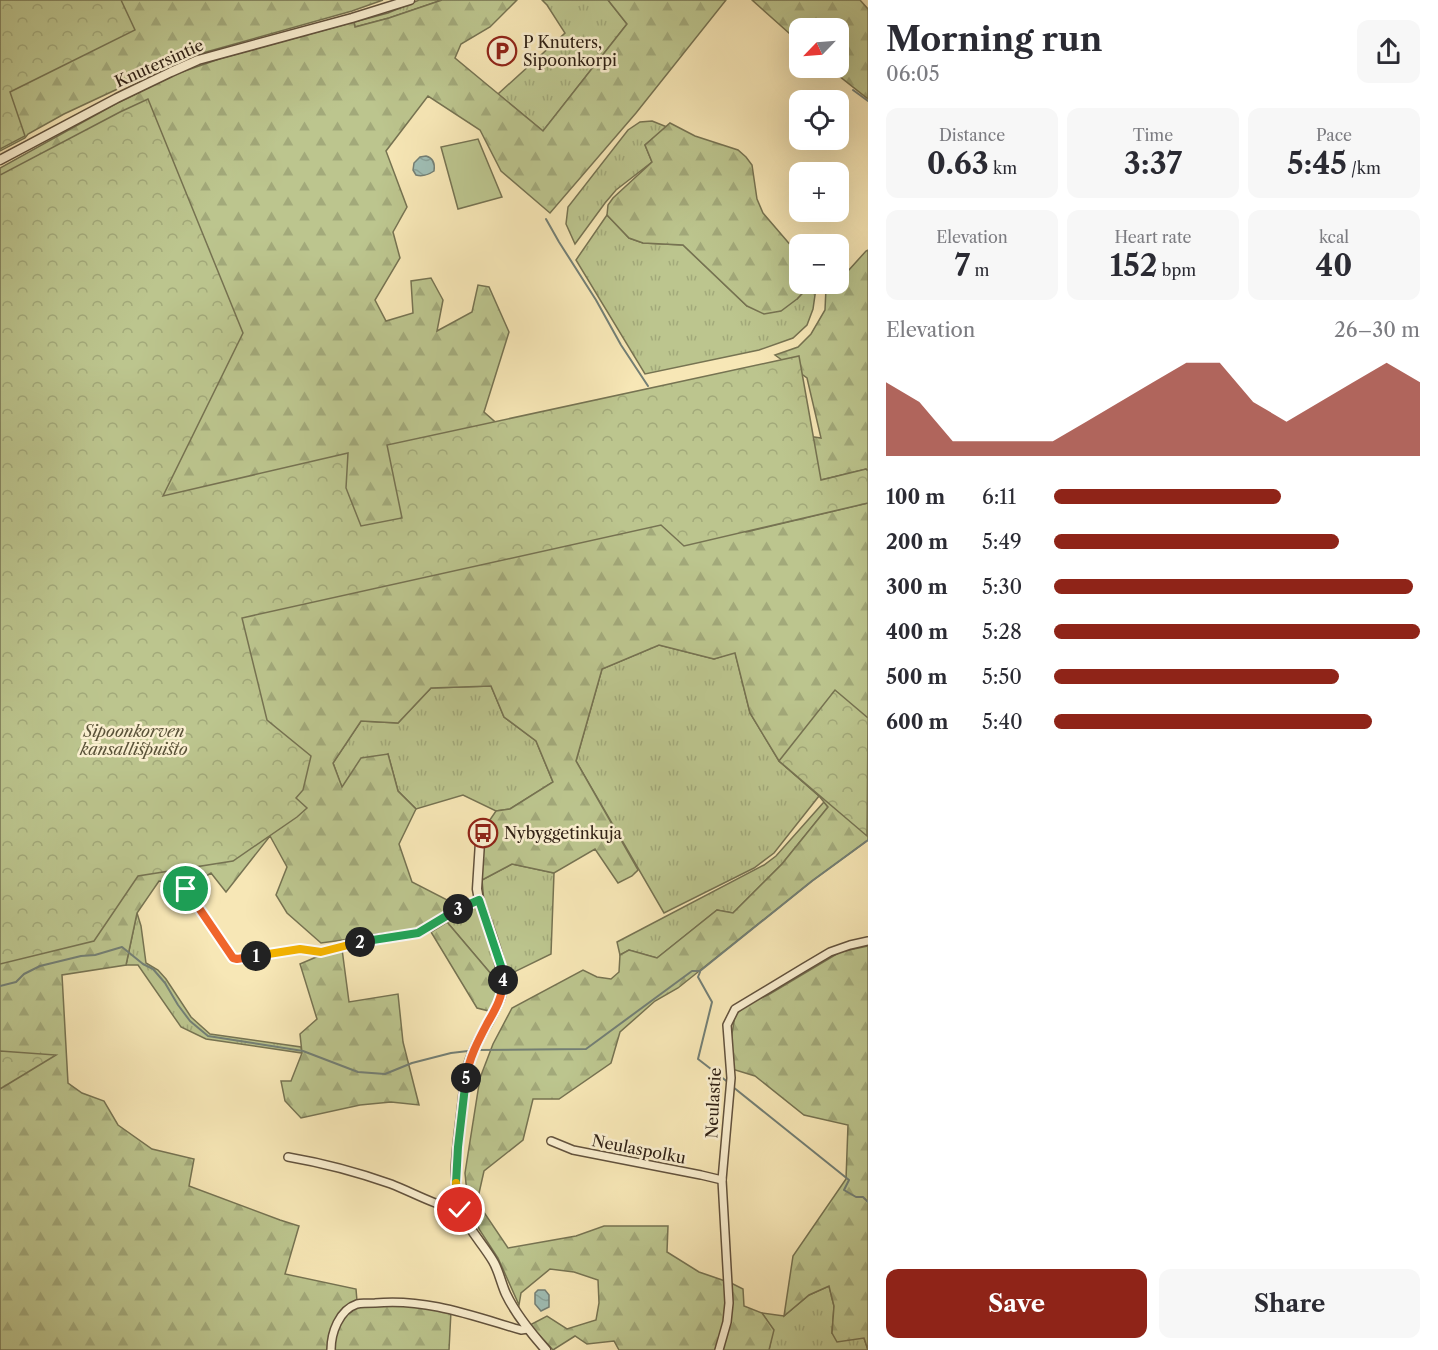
<!DOCTYPE html>
<meta charset="utf-8">
<style>
:root{--surface:#fff;--page:#f7f7f7;--text:#2b2b33;--muted:#7c7c81;--accent:#8f2418}
body{margin:0;font-family:"Libre Caslon Text",serif;background:var(--page);color:var(--text);height:100vh;display:flex;flex-direction:column;font-size:22px;white-space:nowrap}
*{box-sizing:border-box;margin:0}
p{font-size:20px;color:var(--muted)}
.icon{flex:none;width:33px;height:33px;fill:none;stroke:currentColor;stroke-width:2;stroke-linecap:round;stroke-linejoin:round}
.map{position:relative;flex:1;overflow:hidden}
.drawer{display:flex;flex-direction:column;background:var(--surface);width:570px}
.drawer>*{flex:none}
.needle{width:39px;rotate:245deg}
.tools{position:absolute;left:789px;top:18px;display:grid;gap:12px}
.tools a{display:grid;place-items:center;width:60px;height:60px;border-radius:12px;background:var(--surface);box-shadow:0 6px 24px #0002;font-size:30px}
.pin{position:absolute;display:grid;place-items:center;width:51px;height:51px;color:#fff;margin:-26px;border:3px solid #fff;border-radius:50%;box-shadow:0 2px 6px #0007}
.km{position:absolute;width:30px;height:30px;margin:-15px;border-radius:50%;background:#222;color:#fff;font-size:16px;line-height:30px;text-align:center}
.round{display:grid;place-items:center;flex:none;width:63px;height:63px;border-radius:12px;background:var(--page)}
.overview{display:flex;align-items:center;justify-content:space-between;height:102px;padding:0 18px}
h1{font-size:33px;font-weight:700;line-height:45px}
.figures{display:grid;grid-template-columns:repeat(3,1fr);gap:9px;height:102px;padding:6px 18px}
.figures div{display:grid;align-content:center;border-radius:12px;background:var(--page);text-align:center}
.figures b{font-size:30px;font-weight:700}
.figures small{font-size:16px;font-weight:400}
.figures p{font-size:16px}
.chart{height:168px;padding:12px 18px}
.chart p{display:flex;justify-content:space-between}
.chart svg{width:100%;height:108px;margin-top:6px;fill:var(--accent);opacity:.7}
.primary-button{display:flex;gap:12px;margin-top:auto;padding:12px 18px}
.primary-button a{flex:1;height:69px;border-radius:12px;background:var(--accent);color:#fff;font-size:24px;font-weight:700;line-height:69px;text-align:center}
.primary-button a+a{background:var(--page);color:var(--text)}
ul{padding:0 18px;list-style:none;font-size:20px}
li{display:grid;grid-template-columns:96px 72px 1fr;align-items:center;height:45px}
li i{height:15px;border-radius:8px;background:var(--accent)}
main{display:flex;flex:1;min-height:0}
.map>svg:first-child{display:block}
</style>
<main>
<div class="map">
<svg width="868" height="1350" viewBox="0 0 868 1350">
<defs>
<pattern id="grass-tufts" width="24" height="20" patternUnits="userSpaceOnUse" patternTransform="scale(1.5)"><rect width="24" height="20" fill="#bcc58e"/><path d="M3 7l-1-3M5 7V3M7 7l1-3M15 17l-1-3M17 17v-4M19 17l1-3" fill="none" stroke="#a2a97a"/></pattern>
<pattern id="forest-firs" width="22" height="20" patternUnits="userSpaceOnUse" patternTransform="scale(1.5)"><rect width="22" height="20" fill="#bcc58e"/><path d="M5 1l3.5 6h-7zM16 11l3.5 6h-7z" fill="#a2a97a"/></pattern>
<pattern id="park-crowns" width="20" height="18" patternUnits="userSpaceOnUse" patternTransform="scale(1.5)"><rect width="20" height="18" fill="#bcc58e"/><path d="M2 6a3 3 0 1 1 6 0M12 15a3 3 0 1 1 6 0" fill="none" stroke="#a2a97a"/></pattern>
<pattern id="water-waves" width="16" height="10" patternUnits="userSpaceOnUse" patternTransform="scale(1.5)"><rect width="16" height="10" fill="#9fbeb5"/><path d="M0 5q4-4 8 0t8 0" fill="none" stroke="#89a39b"/></pattern>
</defs>
<rect width="100%" height="100%" fill="#f7e7b6"/>
<filter id="stains"><feTurbulence type="fractalNoise" baseFrequency=".00333" numOctaves="4"/><feColorMatrix values="0 0 0 0 .2 0 0 0 0 .09 0 0 0 0 .02 0 0 0 .5 -.17"/></filter>
<radialGradient id="worn" r=".72"><stop offset=".6" stop-color="#630" stop-opacity="0"/><stop offset="1" stop-color="#630" stop-opacity=".3"/></radialGradient>
<g fill="url(#grass-tufts)" stroke="#767352" stroke-width="1.5">
<path d="M419 0H442L389 18 355 27 354 22 388 13Z"/>
<path d="M542 0H608L627 24 543 131 498 94 565 33 547 5Z"/>
<path d="M652 121 667 127 645 145 652 162 616 190 605 203 575 244 566 224 568 207 628 130 640 122Z"/>
<path d="M607 215 629 238 643 243 683 245 747 306 797 299 811 284H815L816 288 813 309 807 325 793 338 759 350 645 374 576 260Z"/>
<path d="M659 645 714 659 735 652 750 713 779 761 819 796 774 853 754 868 664 913 576 761 602 669Z"/>
<path d="M491 686 504 717 536 741 553 782 510 809 496 811 463 795 416 809 398 791 388 754 342 788 333 763 361 721 398 723 431 688Z"/>
<path d="M824 802 828 807 782 864 733 913 717 910 657 958 629 950 620 955 617 942 764 865 776 856Z"/>
<path d="M512 864 554 873 551 954 506 976 503 961 484 902 482 880Z"/>
<path d="M473 906C475 906 476 907 477 908 485 915 496 968 497 981L447 922 467 908Z"/>
<path d="M137 913 141 926 146 963 158 970 166 979 191 1017 210 1034 301 1047 302 1053 206 1039 181 1027 138 965H126Z"/>
<path d="M829 1286 834 1306 832 1333 864 1338 868 1350H769L773 1330 762 1313 784 1316 809 1295Z"/>
</g>
<g fill="url(#forest-firs)" stroke="#767352" stroke-width="1.5">
<path d="M0 0H383L352 11 199 54 156 71 64 114 28 134 25 138 0 151Z"/>
<path d="M442 0H517L490 27 461 44 455 58 543 131 627 24 608 0H726L636 113 550 213 501 171 480 130 428 96 386 151 407 207 393 232 400 258 375 300 386 321 413 313 411 281 431 278 443 300 437 331 472 312 478 285 489 287 509 332 484 412 501 427 746 532 868 503V840L812 881 678 988 655 1001 620 1032 611 1063 559 1099H533L523 1140 484 1171 477 1202 508 1248 576 1236 604 1226H668L667 1252 699 1272 731 1283 743 1289 744 1306 762 1313 774 1330 769 1350H619L614 1341 587 1344 575 1336 553 1350 530 1325 547 1316 567 1329 596 1320 599 1303 598 1280 574 1272 550 1269 521 1293 519 1305 498 1258 479 1229 467 1194 465 1173 480 1078 493 1044 512 1008 583 970 597 977 611 979 619 972 620 955 629 950 657 958 717 910 733 913 782 864 828 807 819 796 779 761 750 713 735 653 714 659 659 645 602 669 576 761 638 870 632 876 618 883 595 849 554 873 512 864 482 880 483 849 488 835 485 827 496 811 510 809 553 782 536 741 504 717 491 686 431 688 398 723 361 721 333 763 342 787 361 758 388 754 398 791 416 809 399 844 412 882 457 905 423 927 415 930 321 943 287 913 276 895 287 867 270 836 226 892 211 873 190 886 159 881 137 913 126 965 62 975 68 1083 82 1093 104 1101 118 1125 152 1149 194 1159 189 1186 280 1220 299 1226 285 1274 356 1289 357 1301 341 1311 329 1334V1350H0V168L119 102 176 74 222 58 354 22 355 27 389 18Z"/>
<path d="M752 0H860L868 9V99L829 68H838V28H800L799 42Z"/>
<path d="M670 123 695 136 738 150 746 157 752 165 757 199 763 213 799 255 800 284H811L797 299 781 311 764 314 747 306 683 245 643 243 629 238 607 215 608 205 613 198 652 162 645 145Z"/>
<path d="M868 250V471L866 469 821 480 801 435 821 438 807 378 775 355 798 347 811 334 825 310 826 288 834 284H838L839 281 866 251Z"/>
<path d="M447 922 497 981V994L489 1011 477 1008 431 932Z"/>
<path d="M868 946V1350L864 1338 837 1342 832 1333 834 1306 829 1286 809 1295 784 1316 793 1256 846 1179 848 1125 804 1115 755 1076 732 1069V1034L735 1015 749 1003 768 995 840 952Z"/>
<path d="M342 949 349 1002 398 994 403 1042 419 1105 391 1102 360 1105 301 1118 285 1101 281 1081H291L302 1053 300 1034 317 1019 300 964 321 955Z"/>
<path d="M387 1304 451 1311 449 1350H334C334 1335 341 1310 358 1306 367 1304 378 1305 387 1304Z"/>
</g>
<g fill="url(#park-crowns)" stroke="#767352" stroke-width="1.5">
<path d="M0 0H121L135 30 10 92 25 136 0 149Z"/>
<path d="M148 99 243 333 163 496 348 453 346 488 361 526 402 518 387 445 799 356 821 480 866 469 868 471V503L684 546 661 525 242 618 267 720 311 756 303 790 296 798 307 808 297 817 233 861 138 876 94 941 0 964V175L120 112Z"/>
<path d="M835 690 868 718 867 836 779 761Z"/>
<path d="M0 1051 56 1055 0 1089Z"/>
</g>
<path fill="#bcc58e" stroke="#767352" stroke-width="1.5" d="M478 139 502 197 458 209 441 147Z"/>
<g fill="url(#water-waves)" stroke="#737f75" stroke-width="1.5">
<path d="M426 156C434 158 435 164 434 171 428 175 423 177 416 175L413 170 414 163 420 157Z"/>
<path d="M538 1290H545L549 1295V1307L541 1311 535 1304V1293Z"/>
</g>
<g fill="none" stroke-linecap="round" stroke-linejoin="round">
<g stroke="#737f75" stroke-width="2">
<path d="M853 90 868 101"/>
<path d="M546 219 559 242 596 300 621 345 648 386"/>
<path d="M700 972 698 977 712 1002 698 1059 729 1083"/>
<path d="M0 986 16 982 24 974 40 966 81 956 95 955 122 947 143 964 153 969 165 983 178 1005 190 1021 208 1036 303 1051 358 1072 385 1074 412 1063 451 1053 468 1051"/>
<path d="M478 1050 586 1049 692 971H700L812 881 868 840"/>
<path d="M733 1087 849 1180 844 1190 856 1197H863L868 1202"/>
</g>
<g stroke="#62523d" stroke-width="10">
<g id="minor">
<path d="M186 889 233 958 237 959 300 949 321 952 373 939 418 933 460 907 479 900"/>
<path d="M551 1141 573 1150 701 1175 722 1180"/>
<path d="M288 1157C323 1163 357 1172 391 1184 414 1193 436 1206 460 1210"/>
<path d="M331 1350C331 1333 339 1310 357 1304 362 1303 370 1303 375 1303 426 1298 473 1316 521 1330L528 1329"/>
<path d="M719 1350 727 1322 729 1303 722 1180 731 1078 727 1025 735 1009 803 968 830 952 850 945 868 941"/>
</g>
</g>
<g stroke="#62523d" stroke-width="11">
<g id="tertiary">
<path d="M0 160 117 98 171 72 198 60 352 18 410 0"/>
<path d="M480 842 477 889 479 900C487 923 509 974 501 996 493 1020 474 1041 468 1066 464 1079 464 1093 462 1107 459 1136 450 1184 461 1211 468 1229 483 1244 493 1261 499 1271 501 1283 506 1294 516 1315 531 1333 546 1350"/>
</g>
</g>
<use href="#minor" stroke="#faefd0" stroke-width="7"/>
<use href="#tertiary" stroke="#faefd0" stroke-width="8"/>
</g>
<g fill="none" stroke-linecap="round" stroke-linejoin="round">
<g stroke="#fff" stroke-width="12">
<path id="split-1" d="M186 889 233 958 237 959 256 956"/>
</g>
<g stroke="#fff" stroke-width="12">
<path id="split-2" d="M256 956 300 949 321 952 360 942"/>
</g>
<g stroke="#fff" stroke-width="12">
<path id="split-3" d="M360 942 418 933 458 909"/>
</g>
<g stroke="#fff" stroke-width="12">
<path id="split-4" d="M458 909 479 900 502 969 503 980"/>
</g>
<g stroke="#fff" stroke-width="12">
<path id="split-5" d="M466 1078C469 1058 478 1041 487 1024 495 1010 503 997 503 980"/>
</g>
<g stroke="#fff" stroke-width="12">
<path id="split-6" d="M456 1183 458 1147 466 1078"/>
</g>
<g stroke="#fff" stroke-width="12">
<path id="split-7" d="M456 1183 460 1210"/>
</g>
<use href="#split-1" stroke="#f0652b" stroke-width="8"/>
<use href="#split-2" stroke="#f5b400" stroke-width="8"/>
<use href="#split-3" stroke="#22a559" stroke-width="8"/>
<use href="#split-4" stroke="#22a559" stroke-width="8"/>
<use href="#split-5" stroke="#f0652b" stroke-width="8"/>
<use href="#split-6" stroke="#22a559" stroke-width="8"/>
<use href="#split-7" stroke="#f5b400" stroke-width="8"/>
</g>
<defs>
<g id="parking-ring" transform="scale(1.5)"><circle r="9.5" fill="#faefd0" stroke="#8f2418" stroke-width="1.5"/><path d="M-3.5-5.5H1a3.5 3.5 0 0 1 0 7H-1V5.5H-3.5ZM-1-3.4V-.6H.8a1.4 1.4 0 0 0 0-2.8Z" fill="#8f2418"/></g>
<g id="bus-ring" transform="scale(1.5)"><circle r="9.5" fill="#faefd0" stroke="#8f2418" stroke-width="1.5"/><path d="M-5-6H5V4H4V6H2V4H-2V6H-4V4H-5ZM-3.5-4V0h7V-4ZM-3.5 1.2v1.5H-2V1.2ZM2 1.2v1.5H3.5V1.2Z" fill="#8f2418"/></g>
</defs>
<g fill-rule="evenodd">
<use href="#parking-ring" x="502" y="51"/>
<use href="#bus-ring" x="483" y="833"/>
</g>
<g text-anchor="middle" stroke-width="5" stroke-linejoin="round" paint-order="stroke">
<g font-size="16" fill="#302115" stroke="#faefd0" text-anchor="start">
<text x="523" y="48">P Knuters,<tspan x="523" dy="18">Sipoonkorpi</tspan></text>
<text x="504" y="839">Nybyggetinkuja</text>
</g>
<g font-size="16" fill="#302115" stroke="#faefd0">
<text transform="translate(159 63) rotate(-24)" y="6">Knutersintie</text>
<text transform="translate(713 1103) rotate(-87)" y="6">Neulastie</text>
<text transform="translate(639 1149) rotate(11)" y="6">Neulaspolku</text>
</g>
<g font-size="16" font-style="italic" fill="#5a5239" stroke="#faefd0">
<text x="134" y="737">Sipoonkorven<tspan x="134" dy="18">kansallispuisto</tspan></text>
</g>
</g>
<rect width="100%" height="100%" filter="url(#stains)"/>
<rect width="100%" height="100%" fill="url(#worn)"/>
</svg>
<div class="tools">
<a><svg class="needle" viewBox="-14 -14 28 28"><path d="M0-13l5 13h-10z" fill="#e53935"/><path d="M0 13l5-13h-10z" fill="#7c7c81"/></svg></a>
<a><svg class="icon" aria-label="locate" viewBox="0 0 24 24"><circle cx="12" cy="12" r="6"/><path d="M12 2v4M12 18v4M2 12h4M18 12h4"/></svg></a>
<a>+</a>
<a>−</a>
</div>
<div class="pin" style="left:186px;top:889px;background:#1e9e55"><svg class="icon" aria-label="arrive" viewBox="0 0 24 24"><path d="M6 21V4h12l-3 4 3 4H6"/></svg></div>
<div class="pin" style="left:460px;top:1210px;background:#d93025"><svg class="icon" aria-label="check" viewBox="0 0 24 24"><path d="M5 12l5 5 9-10"/></svg></div>
<b class="km" style="left:256px;top:956px">1</b>
<b class="km" style="left:360px;top:942px">2</b>
<b class="km" style="left:458px;top:909px">3</b>
<b class="km" style="left:503px;top:980px">4</b>
<b class="km" style="left:466px;top:1078px">5</b>
</div>
<section class="drawer">
<div class="overview"><div><h1>Morning run</h1><p>06:05</p></div><a class="round"><svg class="icon" aria-label="share" viewBox="0 0 24 24"><path d="M12 15V3M7 8l5-5 5 5M5 13v7h14v-7"/></svg></a></div>
<div class="figures">
<div><p>Distance</p><b>0.63<small> km</small></b></div>
<div><p>Time</p><b>3:37</b></div>
<div><p>Pace</p><b>5:45<small> /km</small></b></div>
</div>
<div class="figures">
<div><p>Elevation</p><b>7<small> m</small></b></div>
<div><p>Heart rate</p><b>152<small> bpm</small></b></div>
<div><p>kcal</p><b>40</b></div>
</div>
<div class="chart"><p><span>Elevation</span>26–30 m</p>
<svg viewBox="0 0 160 44" preserveAspectRatio="none"><path d="M0 44V14L10 22L20 38L30 38L40 38L50 38L60 30L70 22L80 14L90 6L100 6L110 22L120 30L130 22L140 14L150 6L160 14V44z"/></svg>
</div>
<ul>
<li><b>100 m</b>6:11<i style="width:62%"></i></li>
<li><b>200 m</b>5:49<i style="width:78%"></i></li>
<li><b>300 m</b>5:30<i style="width:98%"></i></li>
<li><b>400 m</b>5:28<i style="width:100%"></i></li>
<li><b>500 m</b>5:50<i style="width:78%"></i></li>
<li><b>600 m</b>5:40<i style="width:87%"></i></li>
</ul>
<div class="primary-button"><a>Save</a><a>Share</a></div>
</section>
</main>
